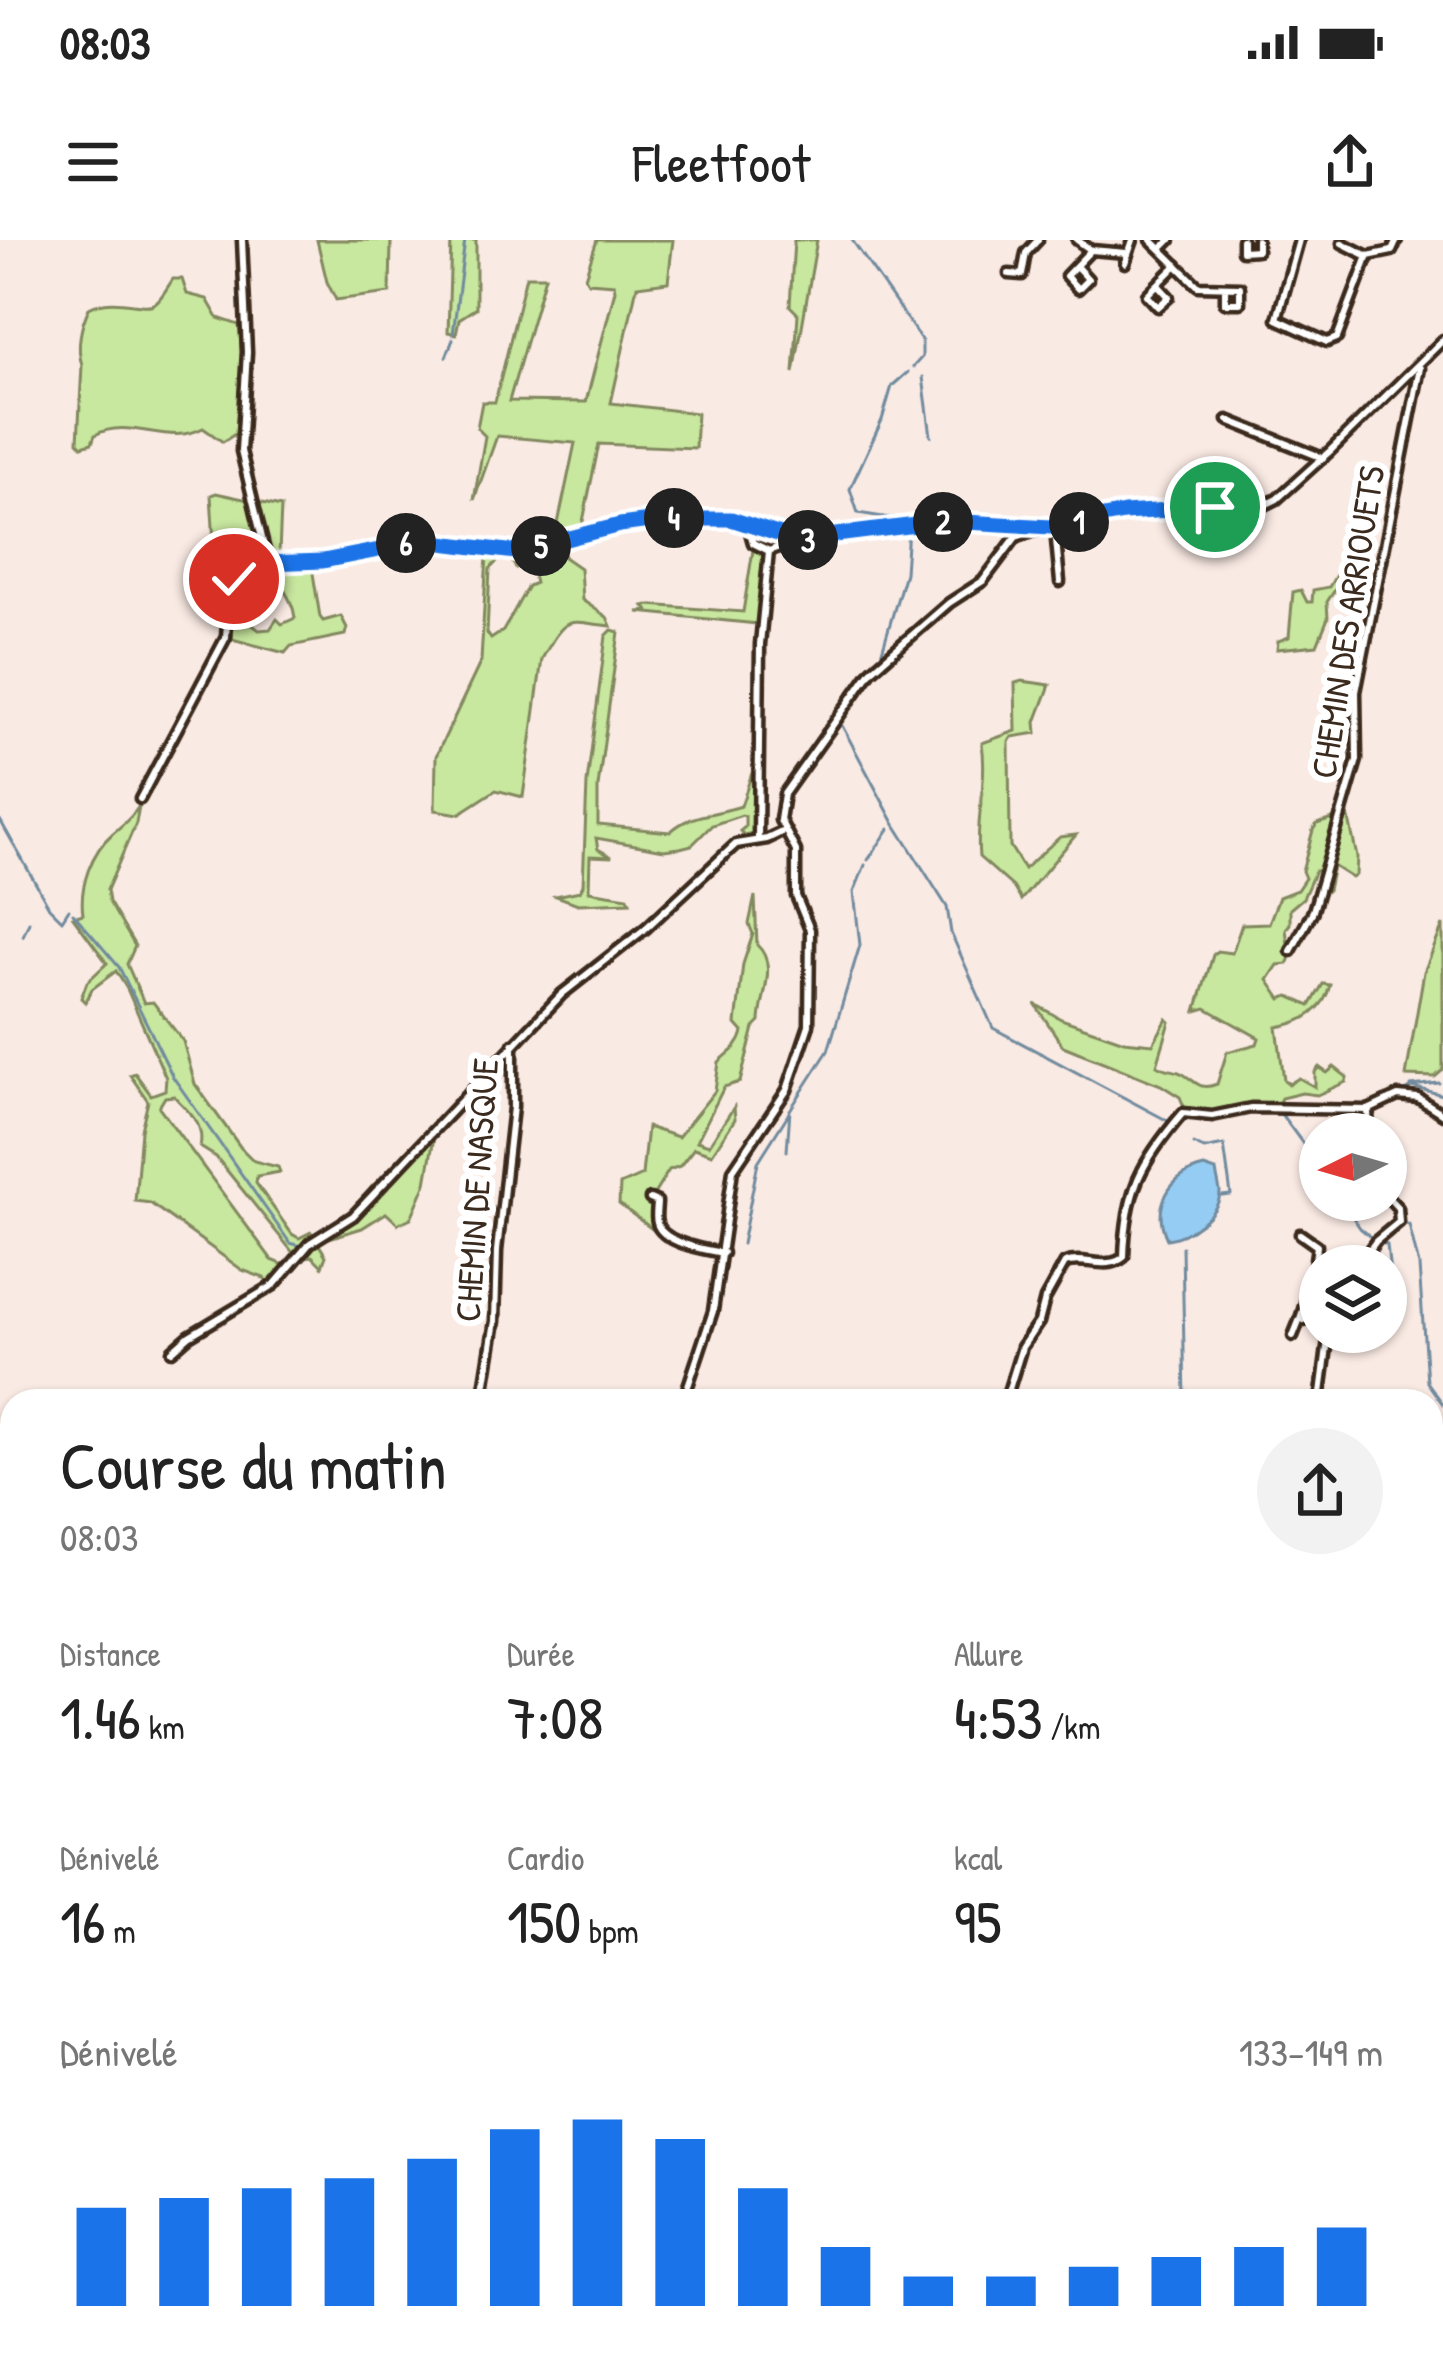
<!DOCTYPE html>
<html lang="fr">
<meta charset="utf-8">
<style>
:root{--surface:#fff;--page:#f2f2f2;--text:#222;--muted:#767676;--accent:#1a73e8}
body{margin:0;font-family:"Patrick Hand",sans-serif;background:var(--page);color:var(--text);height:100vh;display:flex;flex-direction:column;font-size:45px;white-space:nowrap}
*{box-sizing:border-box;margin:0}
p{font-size:39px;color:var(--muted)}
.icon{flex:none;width:66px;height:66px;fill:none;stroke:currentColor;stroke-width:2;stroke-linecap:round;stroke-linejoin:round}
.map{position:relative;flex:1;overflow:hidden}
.details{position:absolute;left:0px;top:1149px;width:1443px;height:975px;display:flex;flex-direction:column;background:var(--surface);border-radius:36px 36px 0 0;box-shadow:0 3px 9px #0004}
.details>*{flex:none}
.needle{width:78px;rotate:265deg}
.tools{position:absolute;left:1299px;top:873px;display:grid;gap:24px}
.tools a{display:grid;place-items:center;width:108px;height:108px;border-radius:50%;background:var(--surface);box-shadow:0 3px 9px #0004;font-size:60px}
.pin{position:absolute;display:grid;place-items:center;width:102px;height:102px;color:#fff;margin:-51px;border:6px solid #fff;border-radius:50%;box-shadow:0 3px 12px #0007}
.km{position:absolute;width:60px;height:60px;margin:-30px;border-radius:50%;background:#222;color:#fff;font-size:33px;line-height:60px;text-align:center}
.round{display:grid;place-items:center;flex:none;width:126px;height:126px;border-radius:63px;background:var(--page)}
.headline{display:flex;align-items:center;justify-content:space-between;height:204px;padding:0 60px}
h1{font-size:66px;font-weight:600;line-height:90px}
.figures{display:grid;grid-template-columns:repeat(3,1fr);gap:18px;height:204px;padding:12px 60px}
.figures div{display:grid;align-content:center}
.figures b{font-size:60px;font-weight:600}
.figures small{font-size:33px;font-weight:400}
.figures p{font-size:33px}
.chart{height:336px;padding:24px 60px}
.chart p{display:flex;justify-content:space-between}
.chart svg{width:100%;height:216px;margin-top:12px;stroke:var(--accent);stroke-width:6}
.status{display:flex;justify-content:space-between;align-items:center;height:84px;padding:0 60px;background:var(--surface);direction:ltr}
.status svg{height:33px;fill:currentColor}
header{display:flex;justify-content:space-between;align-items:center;height:156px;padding:0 60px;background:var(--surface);font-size:54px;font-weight:600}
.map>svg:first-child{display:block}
</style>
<div class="status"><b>08:03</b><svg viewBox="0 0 49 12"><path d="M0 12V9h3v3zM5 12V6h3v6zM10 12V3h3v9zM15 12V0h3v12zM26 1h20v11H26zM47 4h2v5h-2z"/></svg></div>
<header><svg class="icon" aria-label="menu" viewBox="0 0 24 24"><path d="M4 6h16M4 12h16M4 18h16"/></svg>Fleetfoot<svg class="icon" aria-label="share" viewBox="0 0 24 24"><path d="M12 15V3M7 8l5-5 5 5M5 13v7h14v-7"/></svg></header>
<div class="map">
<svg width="1443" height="2122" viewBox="0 0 1443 2122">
<rect width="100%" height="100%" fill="#faeae4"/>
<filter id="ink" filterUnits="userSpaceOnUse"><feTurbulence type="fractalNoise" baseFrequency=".00833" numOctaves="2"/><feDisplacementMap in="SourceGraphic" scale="24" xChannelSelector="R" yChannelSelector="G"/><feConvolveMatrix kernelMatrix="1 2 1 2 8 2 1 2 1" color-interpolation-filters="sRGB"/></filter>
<g filter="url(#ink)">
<g fill="#c8e79f" stroke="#82885e" stroke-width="3">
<path d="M317 0H391L390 53 336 60 327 42Z"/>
<path d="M451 0H476V68L459 79 456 94 448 92Z"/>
<path d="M597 0H673L668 42 637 46 611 163 697 173 695 208 599 204 581 291 555 298 575 203 497 196 474 260 485 196 477 188 482 162H495L526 36H545L509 161 586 162 615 50 614 44 588 42 585 37Z"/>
<path d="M794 0H817L794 133 798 74 790 66Z"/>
<path d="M173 39H182L187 54 207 59 218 78 239 85 244 126 238 192 223 202 203 188C168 207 130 176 95 195L92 203 82 206 78 202 82 125C76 107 81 85 89 68 115 54 144 71 155 63 162 58 168 46 173 39Z"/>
<path d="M216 253 281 267 279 314 286 327H312L320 377 323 381 341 376 347 388 345 395 291 406 285 413 232 399V373L236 372 259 390 270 389 277 379 282 384 295 378C293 356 275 342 269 320L227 338 216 335 211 255Z"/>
<path d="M575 300V304L564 308V317L580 328 582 360 607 377 611 386C566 382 568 372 542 419L523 557 496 550 459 574 435 570 436 516 481 421 487 314 501 317 490 329 487 393 491 399 503 391 528 346 535 343 530 322 523 321 516 328 508 316Z"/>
<path d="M753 310 765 314 758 384 638 372 648 371 644 366 648 365 743 372Z"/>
<path d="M1343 323 1346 333 1327 362 1328 378 1317 405 1277 409 1278 401 1289 397 1293 352 1301 350 1307 362H1312L1313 350 1329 347Z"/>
<path d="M612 390 619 392 598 547V585L670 592C690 573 715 575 741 566L753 530V593L744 595 740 591 745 587V576L742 575 712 585 692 605 680 608 664 610 596 598 598 609 612 617 590 616 589 651 628 657 630 662 578 664 556 656 580 651 583 645 587 543 606 396Z"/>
<path d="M1022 441 1050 445 1036 482 1037 493 1012 497 1009 502 1010 606 1024 629 1060 597 1076 595 1021 660 1013 647 979 617C975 577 988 543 982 503L1016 491 1015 443Z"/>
<path d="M1344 552 1342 561 1346 565 1357 617 1356 635 1352 638 1333 626 1328 650 1321 656 1326 638 1321 630 1315 631 1303 658 1290 669V684L1286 689 1290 720 1288 724 1278 725 1268 740 1281 759 1289 756 1310 766 1323 744 1330 745C1324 771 1302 783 1277 787L1284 840 1289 844 1299 838 1315 847V832L1319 827 1327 833 1334 827 1347 837 1346 842 1317 855 1302 853 1281 858 1278 864 1198 872 1185 869 1180 857 1161 845 1063 806 1035 764 1061 779 1124 801 1153 804 1167 779 1170 782 1157 825C1166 831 1174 829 1183 834 1197 842 1199 851 1217 844L1227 812 1257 804 1259 798 1206 768 1196 771 1213 715 1217 711 1232 713 1242 684 1269 683 1279 657 1297 650 1305 638 1302 631 1313 590 1317 584 1333 579Z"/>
<path d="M139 566 136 583 107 650 109 662 135 706 127 724 144 763 153 762 183 801 195 844 241 908 254 921 278 927 280 932 257 936 256 943 292 994 299 998 311 992 326 1016 322 1026 312 1016 300 1018 294 1014 216 917 200 907C205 883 189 873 174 856L165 857 159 867 272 1020 287 1026 268 1044 264 1038 242 1030 150 963 135 961 141 890 148 861 130 835 135 833 151 855 165 850 166 838 127 749 116 731 92 749 85 762 81 758 87 742 107 723 73 677 83 674C79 647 91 612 113 593 124 583 130 580 139 566Z"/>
<path d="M755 656 757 705C779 725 760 758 760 782L754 788 740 842 724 847 697 901 709 905 734 867 735 879 712 914 694 908 680 926 669 930 653 956 656 966 652 989 619 964 620 945 642 935 647 887 678 897 715 851 719 822C729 812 739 808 743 792L736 784 743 724 753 694 749 684Z"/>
<path d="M1443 685V830L1435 837 1406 836 1424 732Z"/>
<path d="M434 897 426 943 411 978 398 984 386 973 362 988 326 999 325 989 356 966 374 944 389 941Z"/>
<path d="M1431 2071 1443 2090V2122H1134V2115L1174 2112H1431Z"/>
</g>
<path fill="#95ccf4" stroke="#718b9e" stroke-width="3" d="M1204 927 1216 931C1216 933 1220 950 1220 952 1220 975 1186 997 1167 999 1151 966 1170 935 1204 927Z"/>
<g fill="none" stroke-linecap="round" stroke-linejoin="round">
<g stroke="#718b9e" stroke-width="3">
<path d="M852 0 922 101V117L913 127"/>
<path d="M453 94 465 0"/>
<path d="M446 117 453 99"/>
<path d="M908 132 892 146 882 180 850 249 858 273 908 281"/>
<path d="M923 137 931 196"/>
<path d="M880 418 905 333 908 288"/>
<path d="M871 439 881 429"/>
<path d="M852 463 867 443"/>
<path d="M839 480 894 583 947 667 951 693 993 788 1170 882"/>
<path d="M0 580 49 667 62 680 69 669"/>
<path d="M868 620 889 589"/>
<path d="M73 673 119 727 173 837 290 1003 301 1006"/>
<path d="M23 696 29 682"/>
<path d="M1411 846 1439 843"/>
<path d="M1404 852 1412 847 1443 855"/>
<path d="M1281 874 1320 927"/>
<path d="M1183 880 1272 871 1312 872"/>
<path d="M1193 904 1204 909 1224 905 1231 955 1222 956"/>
<path d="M787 911 790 870 828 811 860 705 854 652 865 625"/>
<path d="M1341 960 1360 988 1372 998"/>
<path d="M742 1004 758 922 789 873"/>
<path d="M1182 1007 1185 1161"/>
<path d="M1393 1062 1387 1005 1380 1002 1404 983 1409 985 1419 1026 1427 1142 1443 1164"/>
<path d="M0 2017 12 2024"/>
<path d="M252 2112 254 2122"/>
<path d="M861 2112 862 2122"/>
<path d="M1011 2112 1013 2120"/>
<path d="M1364 2112 1366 2122"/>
</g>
<g stroke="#3b2a1e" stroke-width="15">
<g id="street">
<path d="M1077 0 1091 10 1127 13"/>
<path d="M1151 0 1198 46 1240 47V63H1225V47"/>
<path d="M1242 0V11L1257 10V0"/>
<path d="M1299 0 1277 79 1327 102 1337 98 1368 16 1392 11 1397 0"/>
<path d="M1342 3 1368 16"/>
<path d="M1161 9 1170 0"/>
<path d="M1125 23 1133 0"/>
<path d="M1076 26 1088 39 1078 49 1066 36 1091 10"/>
<path d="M1009 34 1022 35 1026 13 1038 0"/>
<path d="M1158 45 1169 57 1158 67 1147 55 1177 25"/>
<path d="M1228 180 1323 218"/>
<path d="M749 283 793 299"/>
<path d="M268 323 323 321 426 301 509 313 620 285 665 279 701 277 747 282 753 303 769 311 796 300 948 281 1051 287 1124 273 1265 265 1277 259 1330 211 1443 100"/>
<path d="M1060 342 1056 300 1072 290 1073 284"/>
<path d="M140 559 226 397 230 342 268 323 241 211 247 112 242 0"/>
<path d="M758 600 760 404 769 311"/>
<path d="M1291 711 1313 671 1357 520 1356 452 1420 128"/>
<path d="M1368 870 1369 894"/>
<path d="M650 959 657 962C657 969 655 976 657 983 662 1003 705 1010 723 1013"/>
<path d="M1300 994 1317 1006 1312 1040 1320 1042"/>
<path d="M1358 1026 1376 1001 1399 982 1398 968 1386 955"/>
<path d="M1304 1080 1301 1076 1312 1040"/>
<path d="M1293 1096 1301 1076"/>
<path d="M172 1111 189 1096 274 1045 310 1003 353 976 562 754 646 688 736 604 767 599 784 591"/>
<path d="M482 1161 495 1081 497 1011 513 867V804"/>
<path d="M683 1161 713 1071 733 930 787 850 809 785 810 690 796 656V611L780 580 784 554 871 431 949 363 983 341 1016 297 1038 289"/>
<path d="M1001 1161 1008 1152 1022 1107 1039 1082 1045 1059 1065 1023C1085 1016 1107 1031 1124 1017 1126 951 1140 923 1183 873L1212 876 1251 868 1368 870 1398 856 1418 858 1443 874"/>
<path d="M1320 1161 1329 1092"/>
<path d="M1431 1262 1439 1256"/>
<path d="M1431 1272 1443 1286"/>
<path d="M1431 1386 1443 1368"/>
<path d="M1431 1689H1443"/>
<path d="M1431 1736 1443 1740"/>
<path d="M50 2112 54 2121 99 2117 108 2122"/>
<path d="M205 2112V2122"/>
<path d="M1130 2122V2112"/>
</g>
</g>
<g stroke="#3b2a1e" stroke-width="20">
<g id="secondary">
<path d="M1431 1648 1443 1652"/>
<path d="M0 1975 12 1978"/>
<path d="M118 2122 127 2112"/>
</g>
</g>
<use href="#street" stroke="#fff" stroke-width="6"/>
<use href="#secondary" stroke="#fff" stroke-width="10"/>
</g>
</g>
<g fill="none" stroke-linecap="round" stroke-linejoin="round" filter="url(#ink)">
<g stroke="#fff" stroke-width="24">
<path id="route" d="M234 339 268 323 323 321 425 301 516 312 620 285 665 279H731L796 300 948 281 1051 287 1124 273 1215 267"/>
</g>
<use href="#route" stroke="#1a73e8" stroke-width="15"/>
</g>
<g text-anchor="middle" stroke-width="12" stroke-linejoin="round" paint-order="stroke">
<g font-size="36" fill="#3b2a1e" stroke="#fff">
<text transform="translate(1347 382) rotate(-81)" y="13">CHEMIN DES ARRIOUETS</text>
<text transform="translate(476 950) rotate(-86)" y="13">CHEMIN DE NASQUE</text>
</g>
</g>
</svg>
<div class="tools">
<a><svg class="needle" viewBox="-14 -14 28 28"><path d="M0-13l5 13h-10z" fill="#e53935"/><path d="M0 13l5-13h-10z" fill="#767676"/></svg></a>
<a><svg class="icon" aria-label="layers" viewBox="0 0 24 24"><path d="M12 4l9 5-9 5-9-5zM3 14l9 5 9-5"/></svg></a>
</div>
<div class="pin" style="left:1215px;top:267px;background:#1e9e55"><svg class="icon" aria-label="arrive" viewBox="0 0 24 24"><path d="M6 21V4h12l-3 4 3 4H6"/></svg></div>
<div class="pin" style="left:234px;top:339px;background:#d93025"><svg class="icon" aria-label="check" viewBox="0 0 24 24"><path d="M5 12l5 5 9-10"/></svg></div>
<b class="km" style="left:1079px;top:282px">1</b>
<b class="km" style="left:943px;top:282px">2</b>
<b class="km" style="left:808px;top:300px">3</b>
<b class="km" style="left:674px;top:278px">4</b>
<b class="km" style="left:541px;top:306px">5</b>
<b class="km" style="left:406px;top:303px">6</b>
<section class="details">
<div class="headline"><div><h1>Course du matin</h1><p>08:03</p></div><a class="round"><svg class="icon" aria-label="share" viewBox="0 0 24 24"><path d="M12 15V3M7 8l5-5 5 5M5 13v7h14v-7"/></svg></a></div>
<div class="figures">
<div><p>Distance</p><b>1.46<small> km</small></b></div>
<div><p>Durée</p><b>7:08</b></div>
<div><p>Allure</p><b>4:53<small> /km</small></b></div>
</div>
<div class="figures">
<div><p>Dénivelé</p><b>16<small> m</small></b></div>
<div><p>Cardio</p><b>150<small> bpm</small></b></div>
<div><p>kcal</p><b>95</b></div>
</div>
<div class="chart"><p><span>Dénivelé</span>133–149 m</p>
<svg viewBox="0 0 160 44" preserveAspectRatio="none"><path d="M5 44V24M15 44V22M25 44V20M35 44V18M45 44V14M55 44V8M65 44V6M75 44V10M85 44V20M95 44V32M105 44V38M115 44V38M125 44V36M135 44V34M145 44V32M155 44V28"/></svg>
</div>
</section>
</div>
